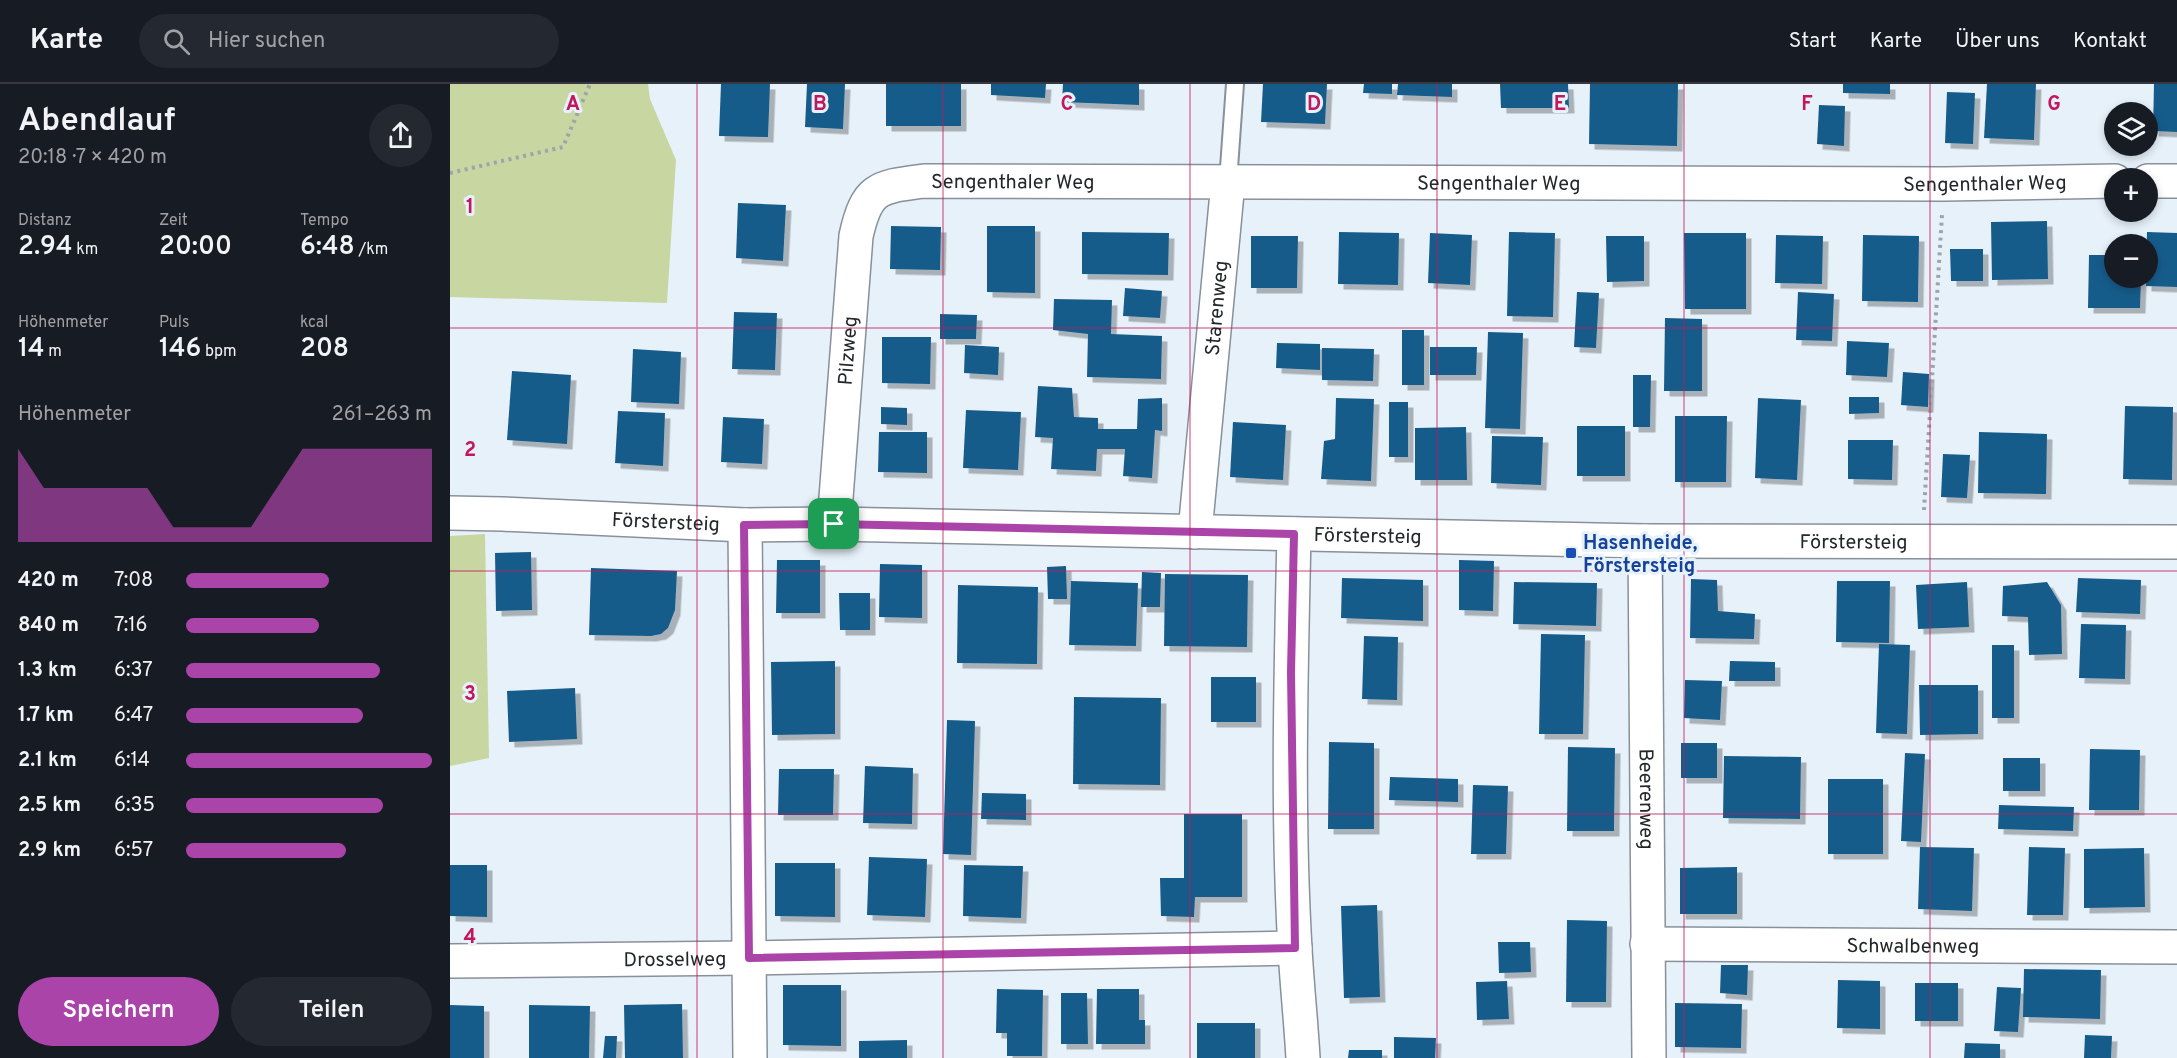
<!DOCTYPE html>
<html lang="de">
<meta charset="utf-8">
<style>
:root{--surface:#171b24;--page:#242831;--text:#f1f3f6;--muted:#9ea1a6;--line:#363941;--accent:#ab44a8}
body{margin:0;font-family:Overpass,sans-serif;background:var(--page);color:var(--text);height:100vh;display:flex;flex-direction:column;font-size:22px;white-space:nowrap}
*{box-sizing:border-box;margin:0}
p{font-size:20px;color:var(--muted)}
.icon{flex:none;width:33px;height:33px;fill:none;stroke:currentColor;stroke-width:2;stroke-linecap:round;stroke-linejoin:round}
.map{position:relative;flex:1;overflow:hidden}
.panel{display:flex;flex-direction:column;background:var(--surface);width:450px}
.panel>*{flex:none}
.controls{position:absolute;left:1654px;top:18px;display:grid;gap:12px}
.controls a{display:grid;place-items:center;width:54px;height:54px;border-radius:50%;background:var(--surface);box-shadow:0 3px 9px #0003;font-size:30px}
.pin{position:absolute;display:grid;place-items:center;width:51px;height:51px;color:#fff;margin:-26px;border-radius:12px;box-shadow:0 3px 9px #0006}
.round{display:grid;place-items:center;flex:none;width:63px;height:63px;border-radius:32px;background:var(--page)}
.headline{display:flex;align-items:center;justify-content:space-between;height:102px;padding:0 18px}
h1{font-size:33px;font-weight:600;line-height:45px}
.stats{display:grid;grid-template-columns:repeat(3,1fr);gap:9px;height:102px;padding:6px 18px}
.stats div{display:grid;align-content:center}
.stats b{font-size:26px;font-weight:600}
.stats small{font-size:16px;font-weight:400}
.stats p{font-size:16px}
.chart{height:168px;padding:12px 18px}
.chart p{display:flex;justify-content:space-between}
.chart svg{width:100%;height:108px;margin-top:6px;fill:var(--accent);opacity:.7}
.cta{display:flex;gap:12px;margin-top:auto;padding:12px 18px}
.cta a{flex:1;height:69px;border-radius:36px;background:var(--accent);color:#fff;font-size:24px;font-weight:600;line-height:69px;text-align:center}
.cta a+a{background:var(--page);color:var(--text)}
ul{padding:0 18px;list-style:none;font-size:20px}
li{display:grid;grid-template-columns:96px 72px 1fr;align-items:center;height:45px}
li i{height:15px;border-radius:8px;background:var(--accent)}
header{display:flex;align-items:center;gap:36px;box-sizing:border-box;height:84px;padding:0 30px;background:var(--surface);border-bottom:2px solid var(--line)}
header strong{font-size:28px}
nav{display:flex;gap:33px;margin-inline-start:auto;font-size:21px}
.search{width:420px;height:54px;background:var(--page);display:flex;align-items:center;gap:15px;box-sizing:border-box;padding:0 21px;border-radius:33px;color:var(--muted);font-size:22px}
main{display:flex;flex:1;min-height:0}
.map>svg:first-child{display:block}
</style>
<header>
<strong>Karte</strong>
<div class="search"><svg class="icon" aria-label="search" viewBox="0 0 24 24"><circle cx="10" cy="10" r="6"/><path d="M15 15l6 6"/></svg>Hier suchen</div>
<nav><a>Start</a><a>Karte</a><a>Über uns</a><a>Kontakt</a></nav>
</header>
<main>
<section class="panel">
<div class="headline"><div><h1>Abendlauf</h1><p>20:18 · 7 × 420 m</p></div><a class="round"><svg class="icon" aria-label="share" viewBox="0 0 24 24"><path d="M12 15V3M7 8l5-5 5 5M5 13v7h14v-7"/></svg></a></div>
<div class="stats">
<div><p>Distanz</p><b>2.94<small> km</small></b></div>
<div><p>Zeit</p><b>20:00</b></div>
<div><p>Tempo</p><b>6:48<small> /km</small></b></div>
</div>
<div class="stats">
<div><p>Höhenmeter</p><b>14<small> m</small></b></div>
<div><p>Puls</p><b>146<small> bpm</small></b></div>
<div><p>kcal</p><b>208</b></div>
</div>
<div class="chart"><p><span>Höhenmeter</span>261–263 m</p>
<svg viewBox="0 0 160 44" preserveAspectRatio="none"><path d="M0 44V6L10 22L20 22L30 22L40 22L50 22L60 38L70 38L80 38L90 38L100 22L110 6L120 6L130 6L140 6L150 6L160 6V44z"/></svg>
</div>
<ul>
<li><b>420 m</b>7:08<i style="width:58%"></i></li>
<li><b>840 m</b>7:16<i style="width:54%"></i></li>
<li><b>1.3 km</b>6:37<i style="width:79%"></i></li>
<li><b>1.7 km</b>6:47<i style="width:72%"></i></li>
<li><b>2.1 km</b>6:14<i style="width:100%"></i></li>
<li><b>2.5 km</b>6:35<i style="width:80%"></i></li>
<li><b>2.9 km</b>6:57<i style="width:65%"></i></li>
</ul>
<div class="cta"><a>Speichern</a><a>Teilen</a></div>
</section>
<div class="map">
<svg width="1727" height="974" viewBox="0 0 1727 974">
<defs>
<filter id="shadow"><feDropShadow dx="5.5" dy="5.5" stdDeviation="0" flood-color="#0004"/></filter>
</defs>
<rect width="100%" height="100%" fill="#e7f1fa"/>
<g fill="#c8d6a2">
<path d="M0 0H198L200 15 226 76 217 219 0 213Z"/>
<path d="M35 450 39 674 0 682V452Z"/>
</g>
<g fill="#185b8b" filter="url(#shadow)">
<path d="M271 0H320L318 53 269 52Z"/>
<path d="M357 0H395L393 45 355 43Z"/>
<rect x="436" y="0" width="75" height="42"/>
<path d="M541 0H596L595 14 541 11Z"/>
<path d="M613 0H689V21L612 18Z"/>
<path d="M813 0H877L875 40 811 38Z"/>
<path d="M914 0H942V10L913 9Z"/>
<path d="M948 0H1002V13L947 11Z"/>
<path d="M1050 0H1118L1119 24H1051Z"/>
<path d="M1140 0H1228L1227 62 1139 60Z"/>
<path d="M1393 0H1440V10L1393 9Z"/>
<path d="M1537 0H1586L1584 56 1534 54Z"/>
<path d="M1704 0H1727V48L1703 47Z"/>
<path d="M1497 8 1525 9 1523 60 1495 59Z"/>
<path d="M1369 21 1395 22 1394 62 1367 60Z"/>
<path d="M288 119 336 121 333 177 286 174Z"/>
<path d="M1597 137 1598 195 1542 196 1541 138Z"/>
<path d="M441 142 491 143 490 186 440 185Z"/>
<path d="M537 142H585V209L537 208Z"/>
<path d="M632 148 719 149 718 191 632 190Z"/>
<path d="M889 148 949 149 948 201 888 200Z"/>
<path d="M1059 148 1105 149 1103 233 1057 232Z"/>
<path d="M1697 148 1727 149V203L1696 202Z"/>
<path d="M980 149 1022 151 1020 201 978 199Z"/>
<path d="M1234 149H1296V225H1235Z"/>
<path d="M1326 151 1373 152 1372 200 1325 199Z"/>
<path d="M1413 151 1469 152 1468 218 1412 217Z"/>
<path d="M801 152H848L847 204H801Z"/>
<path d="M1156 152H1194V197L1157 198Z"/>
<path d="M1500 165H1533V197H1501Z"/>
<path d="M1639 171H1665V194H1691L1690 224H1638Z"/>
<path d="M675 204 712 207 710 234 673 232Z"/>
<path d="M1127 208 1149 209 1146 264 1124 263Z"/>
<path d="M1348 208 1384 210 1382 257 1346 256Z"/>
<path d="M604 215 662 216 661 250 712 252 711 295 637 293 638 250 603 246Z"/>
<path d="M284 228 327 229 325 286 282 285Z"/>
<path d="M490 230 527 231 526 255H490Z"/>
<path d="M1215 234 1252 235V307H1214Z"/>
<rect x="952" y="246" width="22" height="55"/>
<path d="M1038 248 1073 249 1070 345 1035 344Z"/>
<path d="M432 253H481L480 300 432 299Z"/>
<path d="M1397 257 1439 259 1437 293 1396 291Z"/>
<path d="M827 259 870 260V286L826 284Z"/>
<path d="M515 261 549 263 548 291 514 289Z"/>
<path d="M980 263H1027L1026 291H980Z"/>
<path d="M872 264 924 265 923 297 872 296Z"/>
<path d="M183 265 231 268 229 320 181 318Z"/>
<path d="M62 287 121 291 117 360 57 356Z"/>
<path d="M1453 288 1479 290 1478 323 1451 321Z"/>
<path d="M1183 291H1201L1200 343H1183Z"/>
<path d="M588 302 622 304 624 333 648 334V345H687L688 315 712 314V347L705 346 702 394 673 392 675 365H647L646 387 601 385 603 354 585 353Z"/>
<path d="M1399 313H1429V329L1399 330Z"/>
<path d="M886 314 924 315 921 397 871 395 874 357 885 355Z"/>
<path d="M1308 314 1351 316 1347 396 1305 394Z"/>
<rect x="939" y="318" width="19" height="55"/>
<path d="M1675 322 1723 323 1722 396 1673 395Z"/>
<path d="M431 323 457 324V341L431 340Z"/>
<path d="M516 326 571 328 568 386 513 384Z"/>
<path d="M168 327 215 329 213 382 165 379Z"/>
<path d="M1225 332H1277L1276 398H1225Z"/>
<path d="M273 333 314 335 312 380 271 378Z"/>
<path d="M783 338 836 341 833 396 780 393Z"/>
<rect x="1127" y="342" width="48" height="50"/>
<path d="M1016 343 1017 396H965V344Z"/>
<path d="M429 348H477V389L428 388Z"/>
<path d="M1529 348 1597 350 1596 410 1528 409Z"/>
<path d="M1042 352 1093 353 1091 401 1041 399Z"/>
<path d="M1398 356H1443L1442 396 1398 395Z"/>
<path d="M1493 370 1520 371 1517 414 1491 413Z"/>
<path d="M81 468 82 526 46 527 45 469Z"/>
<path d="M327 476H370V529H326Z"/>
<path d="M1009 476 1044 477 1043 527 1009 526Z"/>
<path d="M430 480 472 481V534L429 533Z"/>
<path d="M616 482 617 515H598L597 483Z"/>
<path d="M141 484 227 487 225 526 218 544 211 550 201 552 139 551Z"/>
<path d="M692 488 711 489 710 523H691Z"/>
<path d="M715 490 798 491 797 563 714 562Z"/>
<path d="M892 494 973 496V537L891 534Z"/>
<path d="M1628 494 1691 496 1690 530 1626 528Z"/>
<path d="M1241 495 1267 496 1268 527 1305 530 1304 555 1240 554Z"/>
<path d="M621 497 688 499 686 562 619 561Z"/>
<path d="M1387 497H1440L1439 559 1386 558Z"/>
<path d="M1064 498 1147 499 1146 542 1063 540Z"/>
<path d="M1517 498 1519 543 1468 545 1466 501Z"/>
<path d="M1597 498 1611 521 1612 570 1579 571 1578 533 1552 532 1553 502Z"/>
<path d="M508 501 588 503 587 580 507 579Z"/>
<path d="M389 509H420V546H390Z"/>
<path d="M1631 540 1676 541 1675 595 1629 594Z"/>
<path d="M1091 550 1135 551 1133 650H1089Z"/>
<path d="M914 552 948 553 947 616 912 615Z"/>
<path d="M1429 560 1460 561 1457 650 1426 649Z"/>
<rect x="1542" y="561" width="22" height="73"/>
<path d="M385 577V650L322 651 321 578Z"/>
<path d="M1280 577 1325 578V597H1279Z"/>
<rect x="761" y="593" width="45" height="45"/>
<path d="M1235 596 1272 597 1270 636 1234 634Z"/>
<path d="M1469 601H1528V650L1470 651Z"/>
<path d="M125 604 127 655 59 658 57 607Z"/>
<path d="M624 613 711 614 710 701 623 700Z"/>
<path d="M497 636 525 637 521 771 493 770Z"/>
<path d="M879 658 924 659V745H878Z"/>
<rect x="1231" y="659" width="36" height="35"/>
<path d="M1118 663 1165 664 1164 747H1117Z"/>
<path d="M1640 665 1690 666 1689 726H1639Z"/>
<path d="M1455 669 1475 670 1471 758 1451 757Z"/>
<path d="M1274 672 1351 673 1350 735 1273 734Z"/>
<rect x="1553" y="674" width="37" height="33"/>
<path d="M415 682 463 684 462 740 413 739Z"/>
<path d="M329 685H384L383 731H328Z"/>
<path d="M940 693 1008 695V718L939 716Z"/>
<rect x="1378" y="695" width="55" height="75"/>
<path d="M1023 701 1058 702 1056 770H1021Z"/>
<path d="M532 709 576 710V736L531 735Z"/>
<path d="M1549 721 1624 723 1623 747 1548 745Z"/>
<path d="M734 730H792V813H745L744 833 711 832 710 794H734Z"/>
<path d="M1470 763 1524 764 1522 827 1468 825Z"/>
<path d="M1579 763 1615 764 1613 831H1577Z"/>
<path d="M1694 764 1695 823 1634 824V765Z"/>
<path d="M419 773 477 775 475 833 417 831Z"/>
<path d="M325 779H385V833L325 832Z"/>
<path d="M0 781H37V833L0 832Z"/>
<path d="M514 781 573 782 571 834 513 832Z"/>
<path d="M1287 783V830H1230V784Z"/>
<path d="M927 821 930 913 894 914 891 822Z"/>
<path d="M1117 836 1157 837 1156 918H1116Z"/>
<path d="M1048 858H1080L1081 888 1049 889Z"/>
<path d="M1271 881H1298L1297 911 1270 909Z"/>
<path d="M1574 885 1651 886 1650 935 1573 933Z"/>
<path d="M1388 896 1430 897V945L1387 944Z"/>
<path d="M1057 897 1059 935 1027 936 1026 898Z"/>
<rect x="1465" y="899" width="43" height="38"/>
<path d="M333 901H391V962L333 961Z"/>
<path d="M1547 903 1571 904 1568 948 1544 947Z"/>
<path d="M547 905 593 906 592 972H557V949H546Z"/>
<path d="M647 905H689V936H695V960H646Z"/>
<path d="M611 909H637L638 960H611Z"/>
<path d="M1225 919 1292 920 1291 964 1225 963Z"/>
<path d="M232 920 233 974H175L174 921Z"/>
<path d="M0 921 34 922V974H0Z"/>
<path d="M79 921 140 922 139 974H79Z"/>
<rect x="747" y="939" width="58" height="35"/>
<path d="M1635 951 1662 952 1661 974H1634Z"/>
<path d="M155 952H167L166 974H153Z"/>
<path d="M944 953 986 954 985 974H944Z"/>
<path d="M457 956V974H409V957Z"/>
<path d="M1515 959 1550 960V974H1514Z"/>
<path d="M899 966H932V974H898Z"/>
</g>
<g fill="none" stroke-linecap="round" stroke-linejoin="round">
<g stroke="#88919a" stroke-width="20">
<path id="service" d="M778 98 785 0"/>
</g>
<g stroke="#88919a" stroke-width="36">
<g id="minor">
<path d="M1698 97H1727"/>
<path id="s1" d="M0 429 52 430 295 441 384 440 1195 457 1727 458"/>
<path id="s2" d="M384 440 406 152C417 103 428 103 474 97L1494 100 1665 97"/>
<path d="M295 441 300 974"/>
<path id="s3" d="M745 448 778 98"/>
<path d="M844 450C841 587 837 728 845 865 847 901 851 938 853 974"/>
<path id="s4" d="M1195 457 1199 974"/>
<path id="s5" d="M1197 860 1727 863"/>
<path id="s6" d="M0 877 299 874 845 864"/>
</g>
</g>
<g stroke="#9da5ac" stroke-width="4" stroke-dasharray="3 4.5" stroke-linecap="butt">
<path d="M0 89 113 63 140 0"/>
<path d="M1474 426 1492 131"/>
</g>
<use href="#service" stroke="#fff" stroke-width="16"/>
<use href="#minor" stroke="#fff" stroke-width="33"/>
</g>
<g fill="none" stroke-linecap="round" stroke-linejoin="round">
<g stroke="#fff" stroke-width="12">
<path id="route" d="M384 440 844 450 841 588 845 864 299 874 294 441Z"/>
</g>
<use href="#route" stroke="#ab44a8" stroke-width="8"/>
</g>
<path fill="none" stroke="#c2185b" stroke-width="1.5" stroke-opacity="0.55" d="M247 0V974M493 0V974M740 0V974M987 0V974M1234 0V974M1480 0V974M0 244H1727M0 487H1727M0 730H1727"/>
<rect fill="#1a4fb4" stroke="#e7f1fa" stroke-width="2" x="1115" y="463" width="12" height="12" rx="3"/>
<g text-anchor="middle" stroke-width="6" stroke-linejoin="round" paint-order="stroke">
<g font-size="20" fill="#23272a" stroke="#e7f1fa">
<text dy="7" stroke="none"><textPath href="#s2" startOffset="476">Sengenthaler Weg</textPath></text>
<text dy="7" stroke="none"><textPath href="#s2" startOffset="962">Sengenthaler Weg</textPath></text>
<text dy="7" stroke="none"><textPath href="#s2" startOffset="1448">Sengenthaler Weg</textPath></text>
<text dy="7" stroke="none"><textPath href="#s3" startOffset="225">Starenweg</textPath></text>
<text dy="7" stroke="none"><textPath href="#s2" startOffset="174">Pilzweg</textPath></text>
<text dy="7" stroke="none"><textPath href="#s1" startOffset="216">Förstersteig</textPath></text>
<text dy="7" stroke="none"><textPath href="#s1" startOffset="918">Förstersteig</textPath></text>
<text dy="7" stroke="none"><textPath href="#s1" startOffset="1404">Förstersteig</textPath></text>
<text dy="7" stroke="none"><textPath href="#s4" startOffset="258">Beerenweg</textPath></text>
<text dy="7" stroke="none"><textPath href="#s5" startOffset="266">Schwalbenweg</textPath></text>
<text dy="7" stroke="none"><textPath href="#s6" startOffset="225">Drosselweg</textPath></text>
</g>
<g font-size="20" font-weight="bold" fill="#164399" stroke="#e7f1fa" text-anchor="start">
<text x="1133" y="465">Hasenheide,<tspan x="1133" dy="23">Förstersteig</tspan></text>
</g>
</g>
<g font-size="20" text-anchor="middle" font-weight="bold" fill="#c2185b" stroke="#e7f1fa" stroke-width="6" stroke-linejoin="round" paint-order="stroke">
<text x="123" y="26">A</text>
<text x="370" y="26">B</text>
<text x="617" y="26">C</text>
<text x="864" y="26">D</text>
<text x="1110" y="26">E</text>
<text x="1357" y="26">F</text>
<text x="1604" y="26">G</text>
<text x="20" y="129">1</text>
<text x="20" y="372">2</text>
<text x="20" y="616">3</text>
<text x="20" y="859">4</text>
</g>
</svg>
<div class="controls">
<a><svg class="icon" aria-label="layers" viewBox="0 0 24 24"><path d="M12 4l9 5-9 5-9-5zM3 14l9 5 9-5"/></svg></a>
<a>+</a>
<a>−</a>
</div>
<div class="pin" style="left:384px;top:440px;background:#1e9e55"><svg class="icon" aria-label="arrive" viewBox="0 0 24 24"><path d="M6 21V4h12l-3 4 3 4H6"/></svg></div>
</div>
</main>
